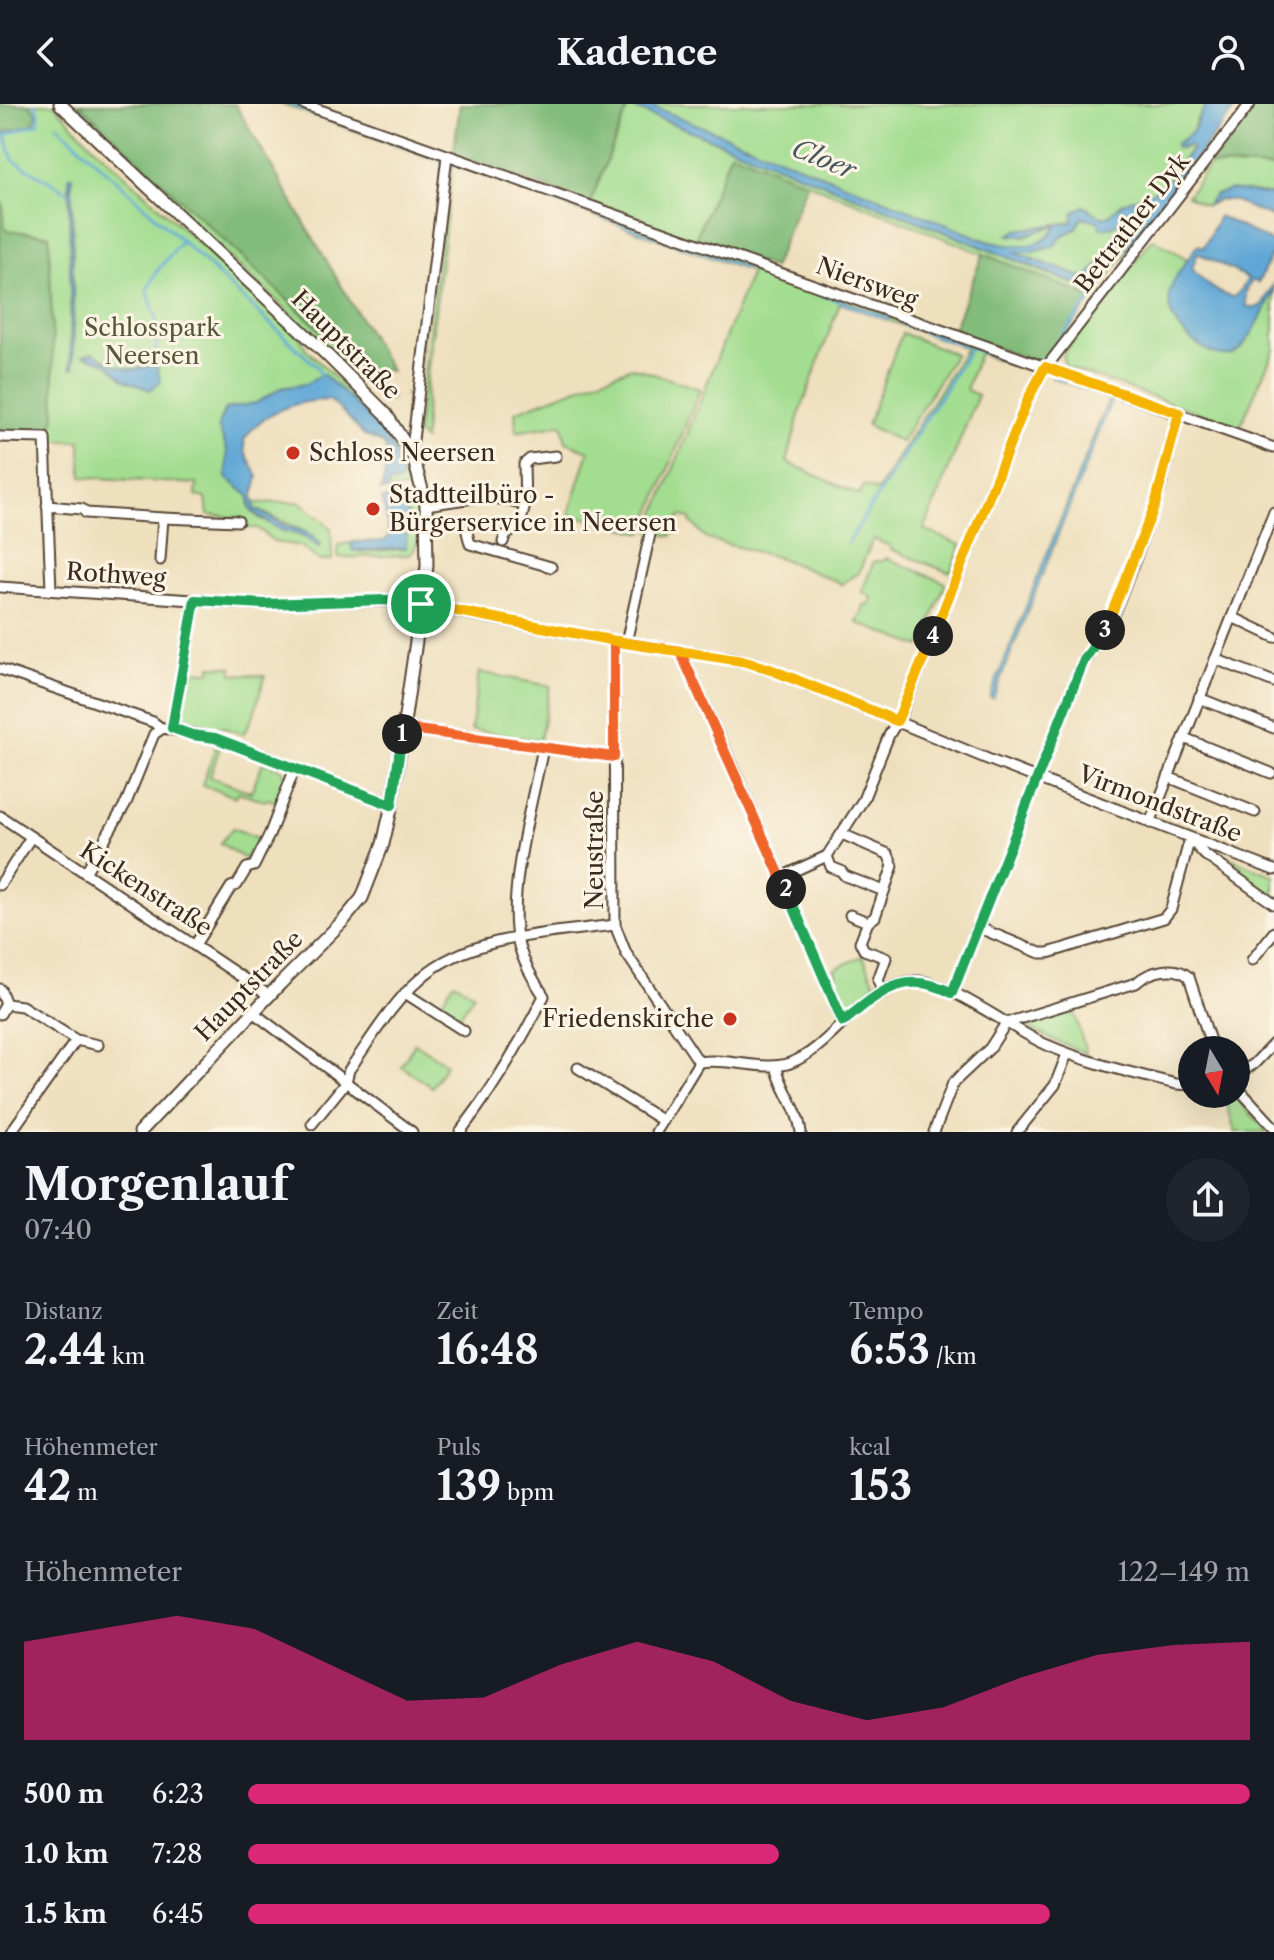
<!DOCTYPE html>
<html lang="de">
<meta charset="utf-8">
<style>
:root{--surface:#171b24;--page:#20242c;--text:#f1f3f6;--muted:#9ea1a6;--accent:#db2777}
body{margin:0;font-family:"Libre Caslon Text",serif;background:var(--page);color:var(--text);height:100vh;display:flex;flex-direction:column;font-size:30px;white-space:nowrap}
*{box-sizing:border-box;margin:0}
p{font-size:26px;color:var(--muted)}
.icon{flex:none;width:44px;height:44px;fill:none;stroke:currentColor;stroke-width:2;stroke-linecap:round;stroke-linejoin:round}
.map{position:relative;height:1028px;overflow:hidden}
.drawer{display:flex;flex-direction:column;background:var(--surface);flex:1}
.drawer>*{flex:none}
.needle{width:52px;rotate:170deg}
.controls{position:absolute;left:1178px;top:932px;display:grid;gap:16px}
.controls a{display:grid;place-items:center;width:72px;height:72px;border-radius:50%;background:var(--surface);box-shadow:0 8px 32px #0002;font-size:40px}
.pin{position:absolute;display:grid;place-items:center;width:68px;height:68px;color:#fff;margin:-34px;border:4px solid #fff;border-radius:50%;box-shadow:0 2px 8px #0007}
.km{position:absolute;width:40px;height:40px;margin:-20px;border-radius:50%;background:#222;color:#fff;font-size:22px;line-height:40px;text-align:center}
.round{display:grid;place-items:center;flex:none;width:84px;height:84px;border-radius:42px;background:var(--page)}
.overview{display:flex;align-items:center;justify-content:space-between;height:136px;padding:0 24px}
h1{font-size:44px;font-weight:800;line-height:60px}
.figures{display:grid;grid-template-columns:repeat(3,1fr);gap:12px;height:136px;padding:8px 24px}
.figures div{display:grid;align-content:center}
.figures b{font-size:40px;font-weight:800}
.figures small{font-size:22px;font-weight:400}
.figures p{font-size:22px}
.chart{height:224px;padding:16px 24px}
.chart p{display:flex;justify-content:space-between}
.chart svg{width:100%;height:144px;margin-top:8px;fill:var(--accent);opacity:.7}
ul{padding:0 24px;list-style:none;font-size:26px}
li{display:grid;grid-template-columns:128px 96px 1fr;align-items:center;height:60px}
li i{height:20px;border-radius:10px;background:var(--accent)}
header{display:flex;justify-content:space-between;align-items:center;height:104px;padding:0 24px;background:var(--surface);font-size:36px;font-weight:800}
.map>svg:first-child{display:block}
</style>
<header><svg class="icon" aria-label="back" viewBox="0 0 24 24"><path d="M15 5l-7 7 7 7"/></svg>Kadence<svg class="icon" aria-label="person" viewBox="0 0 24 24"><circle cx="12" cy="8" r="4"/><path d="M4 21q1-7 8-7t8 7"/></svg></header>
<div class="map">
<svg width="1274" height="1028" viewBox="0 0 1274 1028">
<rect width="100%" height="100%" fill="#fcf5e5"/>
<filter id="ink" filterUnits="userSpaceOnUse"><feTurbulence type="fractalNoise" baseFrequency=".0125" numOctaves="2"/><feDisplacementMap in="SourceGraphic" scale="16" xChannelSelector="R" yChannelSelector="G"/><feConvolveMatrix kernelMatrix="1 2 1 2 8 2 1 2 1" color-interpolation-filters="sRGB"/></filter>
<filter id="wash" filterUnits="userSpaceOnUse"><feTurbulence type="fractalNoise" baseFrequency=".006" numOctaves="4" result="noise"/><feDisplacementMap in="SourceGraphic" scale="32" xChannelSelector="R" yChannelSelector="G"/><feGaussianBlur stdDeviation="1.8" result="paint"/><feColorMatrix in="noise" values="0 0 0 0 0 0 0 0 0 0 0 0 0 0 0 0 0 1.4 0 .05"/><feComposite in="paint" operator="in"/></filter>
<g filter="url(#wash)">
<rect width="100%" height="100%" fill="#eedfbd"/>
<g fill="#a3dd90" stroke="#6f8457" stroke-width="2" fill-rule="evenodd">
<path d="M0 0H54L88 37 299 232 306 245 384 323 395 339 413 384 387 386 390 379H397L395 351 362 309 323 270 306 280 281 284 256 299 225 305 218 321 227 346V374L249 392C249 395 249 403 250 405 258 420 305 432 321 440L306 428 255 405 253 399 300 398 331 424 332 456 320 457 300 442 275 438 257 424H241L240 414 208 411 206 394 196 392 197 380 82 373 80 337H51V332H47L55 314 49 131 0 184Z"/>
<path d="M68 0H79L392 294 388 298 384 296 98 31Z"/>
<path d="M281 0H295L444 53 416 288 413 294H407L405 290 415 287 443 58Z"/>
<path d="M612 0H623L1081 183 1176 80 1180 81 1092 194 731 48 695 136 590 99 627 7Z"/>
<path d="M646 0H1210L1196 16 1193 27 1176 40 1181 45 1191 41 1193 42 1162 84 1123 99 1107 113 1102 114 1084 102 1072 118 1017 126 1024 133 1038 126 1057 122C1043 147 1011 144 987 137Z"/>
<path d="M453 56 1039 265 1035 269 979 249 966 286 978 291 924 426 961 441 951 467 948 468 890 445V442L873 435 859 468 842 480 780 454 707 435 690 417V414L680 412 675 429H672L671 432 649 427 751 168 453 61 427 273 424 336 417 330 448 67ZM840 199 966 244 877 387 864 381 859 391 787 358 799 311Z"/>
<path d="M1210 61 1274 64V91C1247 88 1226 79 1206 102L1187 92Z"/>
<path d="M1154 96 1088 173H1081L1011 147 1033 148 1054 142 1063 131 1076 125 1082 113 1098 117H1121L1132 104Z"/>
<path d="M1153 135 1189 156 1176 220 1266 203 1274 187V246L1240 323 1066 263 1062 252Z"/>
<path d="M902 229 955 250 901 338 867 321Z"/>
<path d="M632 263 700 285 643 429 569 410 589 347 566 338 562 320 516 328 515 308Z"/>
<path d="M1055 271 1175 311 1174 317 1112 296 993 594 990 593 1109 294 1052 274Z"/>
<path d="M387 394H415C417 411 425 440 409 451L338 454V441L354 438 351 441 360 448 406 445 408 405 403 402 390 401Z"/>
<path d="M886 454 944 478 945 481 921 543 857 519 865 500 869 501 872 493 862 488 874 457H884Z"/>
<path d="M211 562 232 563 233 570 265 572 253 613 243 630 222 623 213 624 211 627 199 628 179 622 177 618 186 567 210 568Z"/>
<path d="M479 568 550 582 540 636 471 626Z"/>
<path d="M216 642 220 643 210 673 251 688 263 658 282 665 286 673 277 698 268 695 265 697 238 688 236 693 202 681Z"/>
<path d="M233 724 265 737 256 755 248 757 220 739Z"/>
<path d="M1212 747 1274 772V792Z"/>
<path d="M863 852 877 884C846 906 847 911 830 874L837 871 834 865Z"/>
<path d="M454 878 474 890 459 913 453 915 437 904Z"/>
<path d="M1073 904 1086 949 1053 936 1022 920Z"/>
<path d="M415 939 446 960 432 983 401 962Z"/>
<path d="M1224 990H1231L1232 994H1236L1268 1028H1235Z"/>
</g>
<g fill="#82bc7a" stroke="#5e734c" stroke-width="2">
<path d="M0 0H29L37 10 33 20 0 30Z"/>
<path d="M79 0H235L391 267 383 266 373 276Z"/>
<path d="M460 0H612L627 6 590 99 457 52 454 46Z"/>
<path d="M1258 0H1274V64L1210 61Z"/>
<path d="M731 48 807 79 773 164 695 136Z"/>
<path d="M0 100H3L5 126 49 131 55 314 47 332 0 328Z"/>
<path d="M983 150 1093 194 1042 260 952 228Z"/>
</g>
<g fill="#5fa7d6" stroke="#4d687a" stroke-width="2" fill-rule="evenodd">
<path d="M623 0H646L987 137C1010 143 1044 148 1056 122 1037 125 1029 134 1009 131L1017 126 1072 118 1074 108 1084 102 1101 113H1107L1123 99 1162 84 1192 45 1191 41 1176 44V40C1180 37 1189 32 1192 28 1201 16 1199 0 1217 0L1220 4 1225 0H1238L1183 71 1184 76 1180 80H1176L1100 179 1086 184ZM1153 95 1088 173H1081L1014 148H1033L1054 142 1063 131 1076 125 1082 113 1098 117 1101 124 1114 122 1132 104Z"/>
<path d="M69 72H72L74 264H71Z"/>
<path d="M1230 86 1274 91V114L1232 96H1219L1206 102 1215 91Z"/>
<path d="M1219 112 1274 139V145L1258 179 1252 176 1246 188V202L1256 204 1262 201 1274 180V187C1266 202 1250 240 1235 249 1215 261 1173 226 1170 206 1169 202 1169 192 1170 188 1174 170 1189 156 1197 141L1204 143ZM1198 149 1248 174 1241 186 1234 193C1220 192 1200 176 1192 164Z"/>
<path d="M93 248C118 262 128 272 156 259L161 278 150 286 125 276 107 259 84 251Z"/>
<path d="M323 270C348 293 406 340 401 377L390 379 387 386 381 387C383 378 391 349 384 341 378 335 368 335 362 329 351 317 343 306 329 296 298 296 262 307 244 336L245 347 258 373 253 392 255 405 286 422 306 428 321 440 319 443 302 431 280 426 254 409 250 404 249 392 227 374V346L218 322 225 305 256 299 281 284 306 280Z"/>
<path d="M387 394 390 401 403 402 408 405 406 444 353 447 351 441 354 438 383 437 388 434 389 427 382 395Z"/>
</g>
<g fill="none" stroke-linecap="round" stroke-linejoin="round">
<g stroke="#5fa7d6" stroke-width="3">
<path d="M288 0 441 55"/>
<path d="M57 21 317 263 321 271"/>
<path d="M0 33 38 19 39 9 34 0"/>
<path d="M6 33 13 56 69 89"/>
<path d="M455 60 746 164"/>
<path d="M756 167 889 215"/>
<path d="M902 220 1035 266"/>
<path d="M1042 257 1091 195 1089 182"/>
<path d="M156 259V213L147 186 157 167 182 137"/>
<path d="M1112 292 1172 313"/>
<path d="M848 439 971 243"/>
<path d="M992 592 1112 292 1055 273"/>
</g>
</g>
</g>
<g filter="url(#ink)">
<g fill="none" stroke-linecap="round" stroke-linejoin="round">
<g stroke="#564536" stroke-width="13">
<g id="minor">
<path d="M303 0 1274 344"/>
<path d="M0 333 45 334 51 486"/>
<path d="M413 336 447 52"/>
<path d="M426 401 487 392 525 401 524 360 530 355 556 352"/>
<path d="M47 402 82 405 86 409 163 414 160 456"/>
<path d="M163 414 238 417"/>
<path d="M467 428 470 440 551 463"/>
<path d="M503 438 505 432 520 421 525 401"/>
<path d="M0 483 252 500 397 497 626 539 733 555 767 564 990 656 1274 766"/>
<path d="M1232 513 1274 533"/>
<path d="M614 537 615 821 626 849 699 958"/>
<path d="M626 539 650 430"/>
<path d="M680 547 734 665 843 918"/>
<path d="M1215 555 1274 578"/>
<path d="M0 565 153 618 161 624"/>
<path d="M1199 594 1274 624"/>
<path d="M172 624 195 496"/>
<path d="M403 624 614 653"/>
<path d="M1184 634 1271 669"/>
<path d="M1168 673 1255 708"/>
<path d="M0 712 270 892"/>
<path d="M1150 719 1274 408"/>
<path d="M842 730 888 750 893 762 875 813 868 818 860 838 864 846 886 854 878 876 883 888"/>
<path d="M1192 737 1205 751 1274 800"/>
<path d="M827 752 831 763 841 767 845 772 884 787"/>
<path d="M85 769 126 699 154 630 163 624 215 634 392 701"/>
<path d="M781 773 827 752 863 696 889 631 901 611 1028 295 1040 271 1250 0"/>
<path d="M0 781 31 733"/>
<path d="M850 811 868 818"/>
<path d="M977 823 1040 849H1048L1164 814 1171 805 1190 734"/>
<path d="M195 841 231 783 237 781 247 764 254 762 270 729 295 664"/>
<path d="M1252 856 1274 828"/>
<path d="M0 885 6 900 0 910"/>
<path d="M405 889 464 927"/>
<path d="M952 889 1084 556 1109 521 1135 456 1160 386 1179 309"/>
<path d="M6 900 22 902 76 936 98 941"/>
<path d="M254 909 412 1028"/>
<path d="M699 958C728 953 764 968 790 959 836 942 862 879 916 877 947 876 1014 927 1047 941 1088 959 1133 969 1176 980L1192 981"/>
<path d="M776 962C781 985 798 1003 801 1028"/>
<path d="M578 964 663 1017"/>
<path d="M1236 971 1254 960 1274 939"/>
<path d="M1236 982 1274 1023"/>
<path d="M312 1020 346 978 349 966C371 935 392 899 421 874 468 831 555 829 615 821"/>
<path d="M11 1028 76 936"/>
<path d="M460 1028C493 985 520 940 544 892 533 876 524 860 519 842 505 793 533 695 543 644"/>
<path d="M656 1028 699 958"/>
<path d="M934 1028 953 979 990 944 1006 919 1136 879C1149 867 1175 860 1189 873L1213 946"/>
<path d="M1017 1028 1055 981 1067 950"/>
</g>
</g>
<g stroke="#564536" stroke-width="15">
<path id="tertiary" d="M60 0 327 251 386 310 413 352 426 401 427 462 392 701 383 740 362 794 343 817 281 879 140 1028"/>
</g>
<use href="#minor" stroke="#fff" stroke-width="9"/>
<use href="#tertiary" stroke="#fff" stroke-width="11"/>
</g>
</g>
<g fill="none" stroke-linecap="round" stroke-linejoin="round" filter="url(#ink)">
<g stroke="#fff" stroke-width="16">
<path id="split-1" d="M402 630 392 701 215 634 192 631 172 624 195 496 264 500 386 496 421 500"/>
</g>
<g stroke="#fff" stroke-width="16">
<path id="split-2" d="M402 630 403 624 614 653V537L680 547 786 785"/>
</g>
<g stroke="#fff" stroke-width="16">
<path id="split-3" d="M786 785 843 918C879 888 905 864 952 889L1084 556 1105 526"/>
</g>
<g stroke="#fff" stroke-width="16">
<path id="split-4" d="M933 532 1028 295 1045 263 1179 309 1155 401 1105 526"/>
</g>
<g stroke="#fff" stroke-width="16">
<path id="split-5" d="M421 500 626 539 742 557 767 564 897 617 933 532"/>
</g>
<use href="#split-1" stroke="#22a559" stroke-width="10"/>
<use href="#split-2" stroke="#f0652b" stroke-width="10"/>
<use href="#split-3" stroke="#22a559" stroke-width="10"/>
<use href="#split-4" stroke="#f5b400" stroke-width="10"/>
<use href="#split-5" stroke="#f5b400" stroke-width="10"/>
</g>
<g fill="#c8321e" stroke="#fcf5e5" stroke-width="3">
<circle cx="293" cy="349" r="8"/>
<circle cx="373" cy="405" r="8"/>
<circle cx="730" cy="915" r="8"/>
</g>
<g text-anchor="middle" stroke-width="6" stroke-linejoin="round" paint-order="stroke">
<g font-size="24" fill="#3b2a1e" stroke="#fcf5e5">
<text transform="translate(1132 119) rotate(-52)" y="8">Bettrather Dyk</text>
<text transform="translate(867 179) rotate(20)" y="8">Niersweg</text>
<text transform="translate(346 241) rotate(45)" y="8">Hauptstraße</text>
<text transform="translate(116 471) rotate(4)" y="8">Rothweg</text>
<text transform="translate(1160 700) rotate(21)" y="8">Virmondstraße</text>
<text transform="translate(595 746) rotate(-90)" y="8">Neustraße</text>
<text transform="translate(146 785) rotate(33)" y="8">Kickenstraße</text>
<text transform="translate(249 882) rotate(-46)" y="8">Hauptstraße</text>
</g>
<g font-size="24" fill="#55573a" stroke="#fcf5e5">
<text x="152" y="232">Schlosspark<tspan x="152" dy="28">Neersen</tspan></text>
</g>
<g font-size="24" fill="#3b2a1e" stroke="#fcf5e5" text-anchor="start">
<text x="309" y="357">Schloss Neersen</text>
<text x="389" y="399">Stadtteilbüro -<tspan x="389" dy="28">Bürgerservice in Neersen</tspan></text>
<text x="714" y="923" text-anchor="end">Friedenskirche</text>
</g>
<g font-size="26" font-style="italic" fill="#48565e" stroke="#fcf5e5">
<text transform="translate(824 55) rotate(22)" y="9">Cloer</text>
</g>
</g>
</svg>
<div class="controls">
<a><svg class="needle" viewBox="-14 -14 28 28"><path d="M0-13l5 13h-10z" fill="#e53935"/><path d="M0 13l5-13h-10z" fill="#9ea1a6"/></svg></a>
</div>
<div class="pin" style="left:421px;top:500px;background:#1e9e55"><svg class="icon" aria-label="arrive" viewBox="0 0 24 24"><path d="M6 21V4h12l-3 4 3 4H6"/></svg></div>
<b class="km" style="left:402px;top:630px">1</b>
<b class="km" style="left:786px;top:785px">2</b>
<b class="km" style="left:1105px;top:526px">3</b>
<b class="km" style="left:933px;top:532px">4</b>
</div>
<section class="drawer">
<div class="overview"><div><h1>Morgenlauf</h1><p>07:40</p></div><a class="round"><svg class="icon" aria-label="share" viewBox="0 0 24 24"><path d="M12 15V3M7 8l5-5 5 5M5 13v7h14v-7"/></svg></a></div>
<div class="figures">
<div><p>Distanz</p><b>2.44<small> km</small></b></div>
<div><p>Zeit</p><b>16:48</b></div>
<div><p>Tempo</p><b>6:53<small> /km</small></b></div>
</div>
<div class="figures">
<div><p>Höhenmeter</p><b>42<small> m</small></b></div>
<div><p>Puls</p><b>139<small> bpm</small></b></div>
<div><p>kcal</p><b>153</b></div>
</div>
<div class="chart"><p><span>Höhenmeter</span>122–149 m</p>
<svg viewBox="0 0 160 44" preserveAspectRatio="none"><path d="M0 44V14L10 10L20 6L30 10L40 21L50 32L60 31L70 21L80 14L90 20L100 32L110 38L120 34L130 25L140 18L150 15L160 14V44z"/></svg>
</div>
<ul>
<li><b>500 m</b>6:23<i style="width:100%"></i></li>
<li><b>1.0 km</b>7:28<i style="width:53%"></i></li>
<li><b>1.5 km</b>6:45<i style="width:80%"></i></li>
</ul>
</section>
